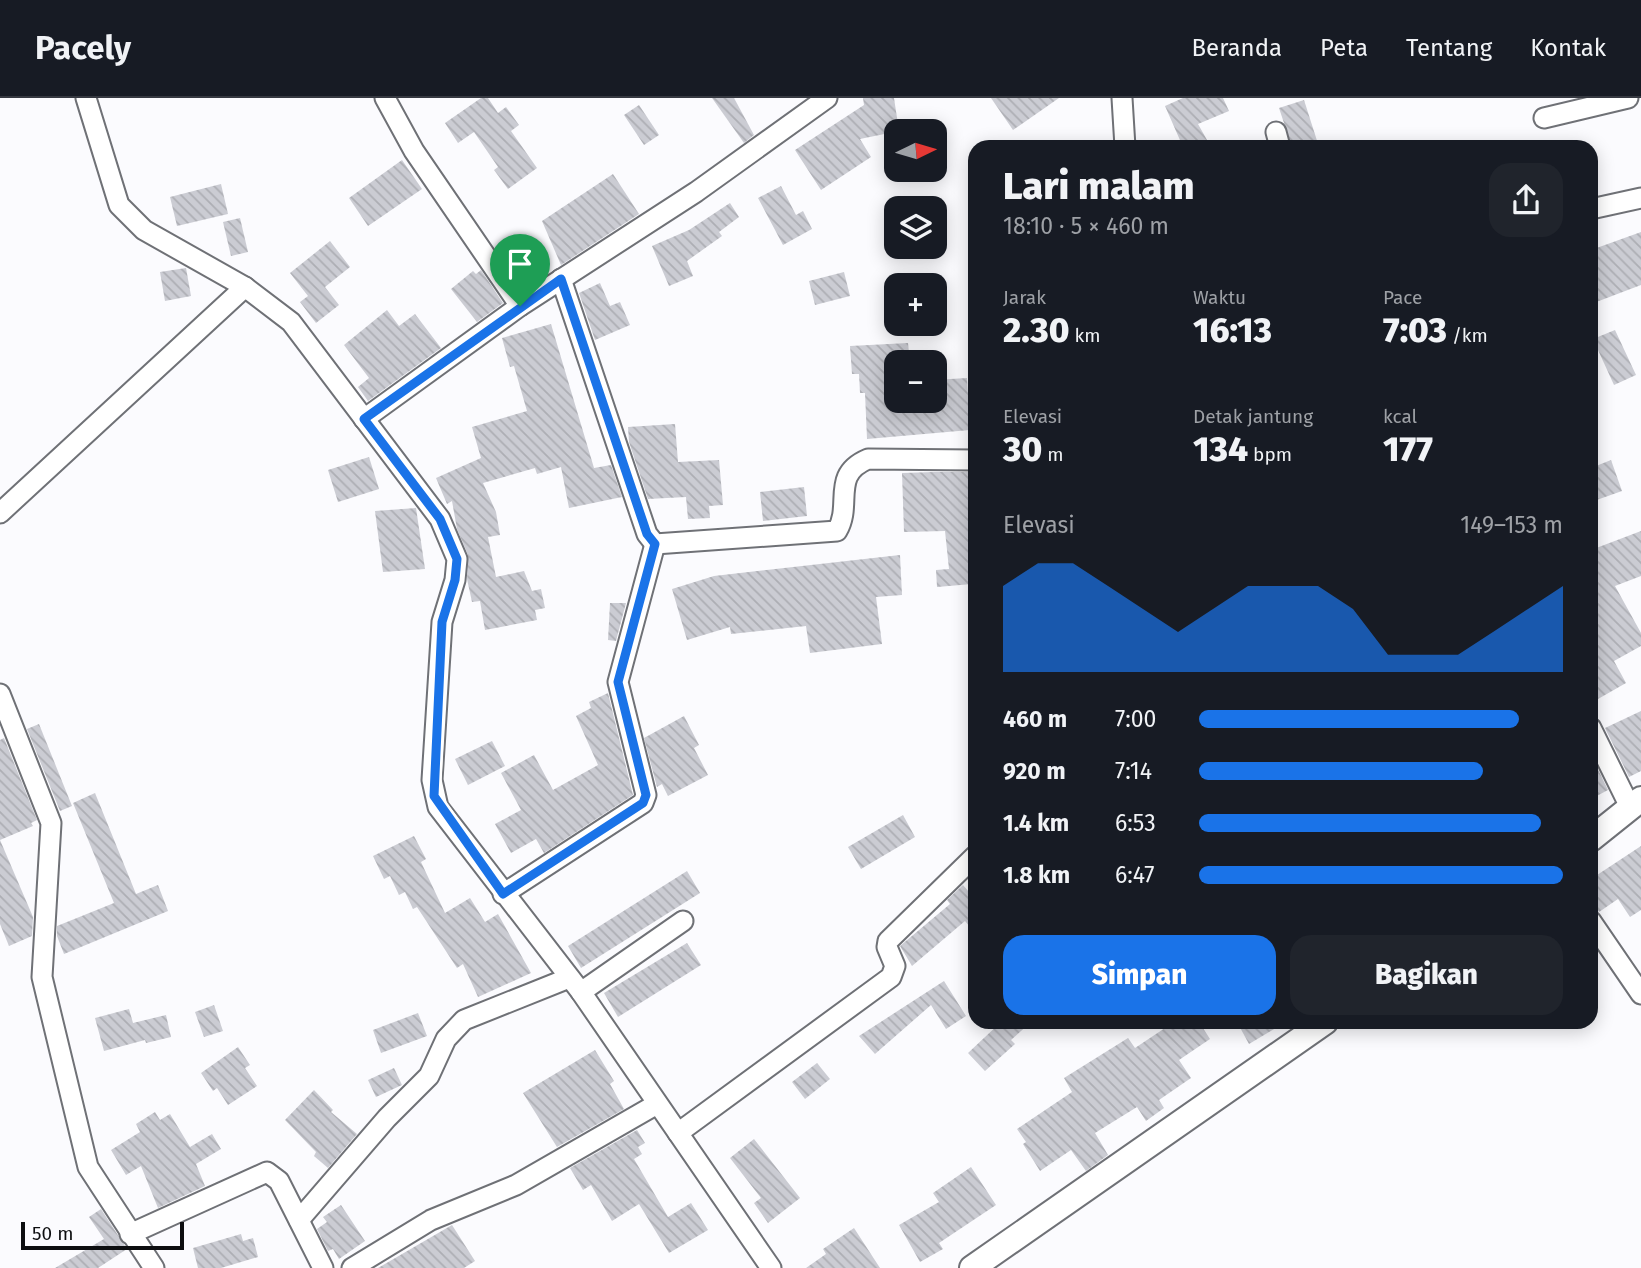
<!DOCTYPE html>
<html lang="id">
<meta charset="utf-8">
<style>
:root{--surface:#171b24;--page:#20242c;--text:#f1f3f6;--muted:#9ea1a6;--line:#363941;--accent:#1a73e8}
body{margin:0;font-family:"Fira Sans",sans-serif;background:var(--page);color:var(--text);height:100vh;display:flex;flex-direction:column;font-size:26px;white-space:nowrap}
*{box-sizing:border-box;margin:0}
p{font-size:23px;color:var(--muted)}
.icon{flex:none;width:38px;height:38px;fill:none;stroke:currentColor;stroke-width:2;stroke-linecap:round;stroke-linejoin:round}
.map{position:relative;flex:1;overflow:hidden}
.panel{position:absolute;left:968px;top:42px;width:630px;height:889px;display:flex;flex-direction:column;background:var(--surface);border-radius:21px;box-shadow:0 4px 18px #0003}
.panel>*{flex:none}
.needle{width:46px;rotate:85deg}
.tools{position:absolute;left:884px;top:21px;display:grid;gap:14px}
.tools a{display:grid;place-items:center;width:63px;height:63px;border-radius:14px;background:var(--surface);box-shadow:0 4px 18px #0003;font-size:35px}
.scale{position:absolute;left:21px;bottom:18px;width:163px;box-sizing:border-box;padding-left:7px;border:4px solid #0d0e10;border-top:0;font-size:19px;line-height:24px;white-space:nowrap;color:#0d0e10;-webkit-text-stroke:5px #fbfbfe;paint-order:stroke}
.pin{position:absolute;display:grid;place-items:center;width:60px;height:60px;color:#fff;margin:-72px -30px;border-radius:50% 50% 50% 0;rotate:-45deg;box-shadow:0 0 7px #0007}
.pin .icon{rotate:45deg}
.round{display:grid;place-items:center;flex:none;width:74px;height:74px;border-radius:21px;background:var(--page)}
.overview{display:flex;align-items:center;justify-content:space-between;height:119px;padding:0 35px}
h1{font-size:38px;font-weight:800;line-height:52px}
.metrics{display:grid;grid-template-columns:repeat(3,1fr);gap:10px;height:119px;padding:7px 35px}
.metrics div{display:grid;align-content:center}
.metrics b{font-size:35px;font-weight:800}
.metrics small{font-size:19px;font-weight:400}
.metrics p{font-size:19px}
.chart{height:196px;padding:14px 35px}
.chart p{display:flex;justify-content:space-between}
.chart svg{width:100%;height:126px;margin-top:7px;fill:var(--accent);opacity:.7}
.button{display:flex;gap:14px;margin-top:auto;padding:14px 35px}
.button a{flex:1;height:80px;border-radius:21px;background:var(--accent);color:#fff;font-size:28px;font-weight:800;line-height:80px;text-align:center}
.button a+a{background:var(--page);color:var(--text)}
ul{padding:0 35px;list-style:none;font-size:23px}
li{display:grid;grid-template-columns:112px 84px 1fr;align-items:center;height:52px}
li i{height:18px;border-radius:9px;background:var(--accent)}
header{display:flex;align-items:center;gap:42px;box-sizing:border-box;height:98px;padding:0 35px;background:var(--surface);border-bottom:2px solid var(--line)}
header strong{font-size:33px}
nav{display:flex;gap:38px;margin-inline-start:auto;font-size:24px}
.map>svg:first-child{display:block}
</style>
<header>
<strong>Pacely</strong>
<nav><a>Beranda</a><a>Peta</a><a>Tentang</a><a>Kontak</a></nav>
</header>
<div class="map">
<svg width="1641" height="1170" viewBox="0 0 1641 1170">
<defs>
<pattern id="building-back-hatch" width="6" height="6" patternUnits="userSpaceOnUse" patternTransform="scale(1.75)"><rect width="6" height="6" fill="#cbccd3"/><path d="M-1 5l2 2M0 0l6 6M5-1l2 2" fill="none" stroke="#adaeb4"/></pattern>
</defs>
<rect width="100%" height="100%" fill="#fbfbfe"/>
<g fill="url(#building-back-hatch)">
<path d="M481 0H488L498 15 506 9 519 27 511 33 537 70 508 91 494 72 498 69 474 34 458 45 445 25Z"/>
<path d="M712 0H734L754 37 744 45Z"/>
<path d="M863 0H894L899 33 860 41 871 59 821 92 795 52 864 7Z"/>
<path d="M991 0H1059L1013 32Z"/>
<path d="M1183 0H1223L1229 13 1198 26 1211 49H1183L1165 8Z"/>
<path d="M1304 2 1319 49H1292L1279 10Z"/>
<path d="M639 7 659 37 644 47 624 17Z"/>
<path d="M402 62 422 91 368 128 349 100Z"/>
<path d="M613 76 639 116 561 167 542 123Z"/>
<path d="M221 86 228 116 177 128 170 99Z"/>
<path d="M781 88 796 117 803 113 812 131 783 147 758 100Z"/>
<path d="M730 105 739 119 719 134 722 138 687 163 693 178 669 188 652 148 689 132Z"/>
<path d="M240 120 248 154 231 158 223 124Z"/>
<path d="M1641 134V187L1591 206V152Z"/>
<path d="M525 137 538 182 523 191 500 157Z"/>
<path d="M330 143 350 169 325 189 339 207 316 225 300 204 308 198 290 175Z"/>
<path d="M186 170 191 198 165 203 160 174Z"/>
<path d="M481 172 503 205 477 224 451 191 473 173 476 176Z"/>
<path d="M844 174 850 198 815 207 809 183Z"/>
<path d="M600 185 610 208 620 204 630 227 595 242 579 195Z"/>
<path d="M387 212 399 228 415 216 441 250 368 303 358 289 369 280 344 247Z"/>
<path d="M551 226 594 370 611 367 622 399 569 410 561 369 537 376 535 370 483 385 496 414 500 437 488 439 496 479 524 473 532 493 541 491 545 510 535 512 537 522 485 532 480 503 472 504 467 481 468 457 457 431 452 403 447 406 436 380 481 360 472 329 527 313 514 268 510 269 502 240Z"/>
<path d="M1615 232 1636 277 1614 287 1593 241Z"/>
<path d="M908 245 910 264H896V303H934V282L967 280 970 332 867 341 865 295H860L859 276H852L850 248Z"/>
<path d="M675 326 678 364 719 362 723 407 709 408 710 420 688 421 686 399 648 401 629 344 628 329Z"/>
<path d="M369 359 379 391 338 404 328 372Z"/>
<path d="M1611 362 1622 393 1591 404V370Z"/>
<path d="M934 374H975L972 486 937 489 936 472 949 471 945 433 904 434 902 375Z"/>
<path d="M804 389 807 418 763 423 760 394Z"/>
<path d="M416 410 425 471 383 474 375 413Z"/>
<path d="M1641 433V478L1615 488 1641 535V548L1614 563 1626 585 1591 605V452Z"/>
<path d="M900 457 902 497 876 499 882 546 810 555 806 528 731 536 730 529 687 542 672 491 714 478Z"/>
<path d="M610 505H626L616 543 608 542Z"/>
<path d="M608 595 633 697 544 755 536 741 511 755 495 726 521 712 501 675 534 657 553 692 598 667 576 618 591 610 589 604Z"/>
<path d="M1641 613V673L1629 679 1605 630Z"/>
<path d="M684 618 699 647 694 650 708 677 668 698 662 686 657 689 644 640Z"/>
<path d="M39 626 72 708 60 713 27 631Z"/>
<path d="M4 640 37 722 31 725 33 728 0 742V642Z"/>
<path d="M492 643 505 668 468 687 455 661Z"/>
<path d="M1591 657 1608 692 1591 701Z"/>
<path d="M95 695 136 796 158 787 168 813 64 856 57 838V828L114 805 73 705Z"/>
<path d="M903 717 915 739 861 771 848 749Z"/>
<path d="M414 738 426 761 421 764 445 815 470 800 485 824 498 816 531 875 478 899 463 866 457 870 417 809 413 811 405 794 399 797 390 778 384 781 373 758Z"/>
<path d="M0 742 33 819 32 838 9 848 0 826Z"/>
<path d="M1641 748V812L1630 819 1618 801 1599 814 1591 802V781Z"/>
<path d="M687 773 700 795 581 870 568 848Z"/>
<path d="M963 787 975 801V835L965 823 912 868 900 848 950 806 947 802Z"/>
<path d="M687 845 701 867 618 919 604 895Z"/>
<path d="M944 883 966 918 946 931 931 907 875 956 859 938Z"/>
<path d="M214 907 223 933 204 939 195 914Z"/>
<path d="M129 911 133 925 166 917 171 939 146 945 145 942 104 953 95 920Z"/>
<path d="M418 915 427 938 381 955 373 932Z"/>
<path d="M1001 924H1031L1011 942 1015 946 985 973 968 955Z"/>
<path d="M1174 924H1199L1210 941 1179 962 1191 980 1159 1002 1164 1010 1146 1023 1137 1009 1095 1035 1108 1057 1086 1073 1071 1052 1040 1073 1023 1046 1026 1044 1017 1031 1072 994 1064 980 1128 940 1135 950Z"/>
<path d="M1237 924H1286L1249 946Z"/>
<path d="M238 949 250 967 245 970 257 988 228 1007 217 990 213 993 201 975Z"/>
<path d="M595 952 614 983 610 986 624 1011 557 1049 523 995Z"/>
<path d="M817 965 830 981 805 1001 792 984Z"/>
<path d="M394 970 402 987 376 999 368 982Z"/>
<path d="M314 992 333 1012 331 1014 357 1036 328 1070 314 1058 316 1054 285 1022Z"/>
<path d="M155 1014 160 1022 170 1016 190 1049 212 1036 221 1051 196 1066 205 1088 158 1110 141 1068 126 1077 111 1052 140 1034 136 1026Z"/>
<path d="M637 1032 645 1045 638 1049 642 1056 634 1061 668 1119 691 1105 708 1132 669 1155 639 1106 612 1123 591 1087 583 1092 570 1070Z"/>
<path d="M754 1041 800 1100 768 1125 754 1105 761 1100 730 1060Z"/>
<path d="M971 1069 996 1107 939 1145 943 1151 920 1164 899 1127 939 1104 933 1095Z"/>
<path d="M341 1107 365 1143 339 1161 333 1151 328 1153 317 1131 327 1124 323 1119Z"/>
<path d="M101 1111 127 1151 98 1170H55L104 1141 89 1119Z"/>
<path d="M452 1127 475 1163 464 1170H378Z"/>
<path d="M854 1130 880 1170H806L826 1156 823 1151Z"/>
<path d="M241 1136 243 1143 253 1140 258 1159 221 1170H198L193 1150Z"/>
</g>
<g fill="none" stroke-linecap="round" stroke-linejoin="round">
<g stroke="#6f7176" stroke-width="23">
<g id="minor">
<path d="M86 0 119 107 144 132 245 189 291 224 440 421 457 461 455 482 442 524 432 682 438 709 581 894 771 1170"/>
<path d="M385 0 414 53 520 208"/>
<path d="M1122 0 1125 49"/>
<path d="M1544 20 1628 0"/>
<path d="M1276 34 1280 49"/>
<path d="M1591 111 1641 100"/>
<path d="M561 181 647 436 655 446 837 433C853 406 830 377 868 361L975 362"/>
<path d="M364 321 520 208 696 94 827 0"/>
<path d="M0 415 245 189"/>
<path d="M0 596 51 725 42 879 88 1069 154 1170"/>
<path d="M1591 630 1630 709"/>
<path d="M503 796 643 705 646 697 618 584 655 446"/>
<path d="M1591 823 1641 896"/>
<path d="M581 894 683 823"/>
<path d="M678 1035 891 879 895 868 887 849 888 843 975 758"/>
<path d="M299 1122 387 1020 429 978 446 941 464 922 569 880"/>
<path d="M130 1136 267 1074 279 1083 323 1170"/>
<path d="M352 1170 431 1122 516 1087 657 1006"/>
</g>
</g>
<g stroke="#6f7176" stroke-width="28">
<g id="tertiary">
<path d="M1591 741 1641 701"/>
<path d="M972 1170 1325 924"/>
</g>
</g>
<use href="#minor" stroke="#fff" stroke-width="19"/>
<use href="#tertiary" stroke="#fff" stroke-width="24"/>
</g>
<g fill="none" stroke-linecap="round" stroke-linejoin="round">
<g stroke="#fff" stroke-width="14">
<path id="route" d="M561 181 647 436 655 446 618 584 646 697 643 705 503 796 434 698 442 524 455 482 457 461 440 421 364 321Z"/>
</g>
<use href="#route" stroke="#1a73e8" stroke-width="9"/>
</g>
</svg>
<div class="tools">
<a><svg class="needle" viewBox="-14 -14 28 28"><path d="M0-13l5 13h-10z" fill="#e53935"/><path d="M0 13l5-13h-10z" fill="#9ea1a6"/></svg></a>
<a><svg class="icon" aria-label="layers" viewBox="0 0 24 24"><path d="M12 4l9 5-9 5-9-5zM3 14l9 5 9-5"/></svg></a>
<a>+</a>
<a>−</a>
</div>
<div class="scale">50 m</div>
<div class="pin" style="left:520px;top:208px;background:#1e9e55"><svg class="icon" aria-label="arrive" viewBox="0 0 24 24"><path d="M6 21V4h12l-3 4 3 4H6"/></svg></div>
<section class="panel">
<div class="overview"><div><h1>Lari malam</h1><p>18:10 · 5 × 460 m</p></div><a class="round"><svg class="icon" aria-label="share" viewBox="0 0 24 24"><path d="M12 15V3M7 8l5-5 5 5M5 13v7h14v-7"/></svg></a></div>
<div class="metrics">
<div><p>Jarak</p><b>2.30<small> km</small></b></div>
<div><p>Waktu</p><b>16:13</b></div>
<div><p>Pace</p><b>7:03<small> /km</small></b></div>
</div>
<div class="metrics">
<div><p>Elevasi</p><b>30<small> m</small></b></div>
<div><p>Detak jantung</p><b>134<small> bpm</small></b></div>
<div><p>kcal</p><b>177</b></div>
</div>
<div class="chart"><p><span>Elevasi</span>149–153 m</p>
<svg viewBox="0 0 160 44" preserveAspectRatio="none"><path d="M0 44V14L10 6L20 6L30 14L40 22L50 30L60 22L70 14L80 14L90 14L100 22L110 38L120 38L130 38L140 30L150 22L160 14V44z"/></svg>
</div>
<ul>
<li><b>460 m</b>7:00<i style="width:88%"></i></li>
<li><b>920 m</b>7:14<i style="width:78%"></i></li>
<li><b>1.4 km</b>6:53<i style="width:94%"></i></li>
<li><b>1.8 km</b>6:47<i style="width:100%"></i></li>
</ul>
<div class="button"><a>Simpan</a><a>Bagikan</a></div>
</section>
</div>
